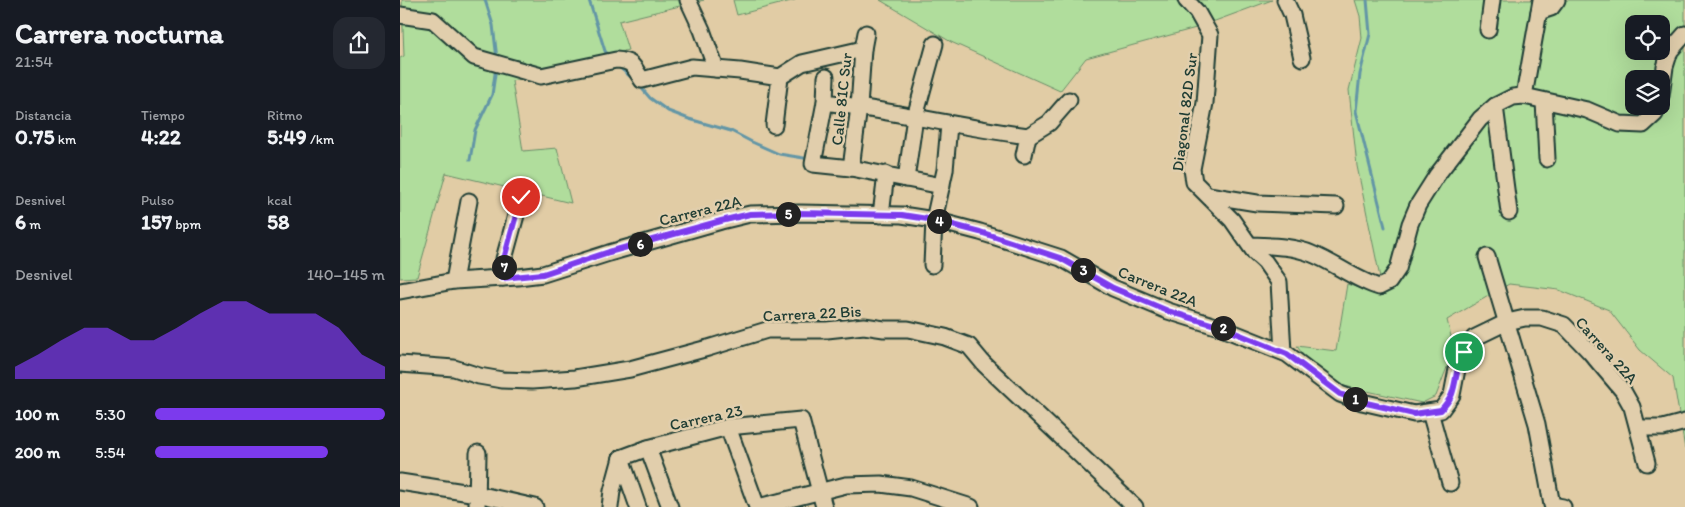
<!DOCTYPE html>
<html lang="es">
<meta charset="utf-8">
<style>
:root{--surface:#171b24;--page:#242831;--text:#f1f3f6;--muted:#9ea1a6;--accent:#7c3aed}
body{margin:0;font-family:Itim,sans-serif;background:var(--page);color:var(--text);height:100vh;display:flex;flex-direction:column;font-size:19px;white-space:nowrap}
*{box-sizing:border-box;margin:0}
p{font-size:16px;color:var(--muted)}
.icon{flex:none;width:28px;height:28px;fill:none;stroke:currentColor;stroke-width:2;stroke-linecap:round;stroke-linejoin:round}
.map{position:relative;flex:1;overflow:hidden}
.sheet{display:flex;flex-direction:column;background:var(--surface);width:400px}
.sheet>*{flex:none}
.fabs{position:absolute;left:1225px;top:15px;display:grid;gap:10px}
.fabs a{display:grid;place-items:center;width:45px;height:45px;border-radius:10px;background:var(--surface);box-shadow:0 5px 20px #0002;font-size:25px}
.pin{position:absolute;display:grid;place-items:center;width:42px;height:42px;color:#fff;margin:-21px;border:2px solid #fff;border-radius:50%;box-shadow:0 1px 5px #0007}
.km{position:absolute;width:25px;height:25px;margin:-12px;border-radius:50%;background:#222;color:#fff;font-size:14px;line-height:25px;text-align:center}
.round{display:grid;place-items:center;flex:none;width:52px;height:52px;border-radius:15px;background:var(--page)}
.headline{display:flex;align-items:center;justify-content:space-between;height:85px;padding:0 15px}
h1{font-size:28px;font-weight:700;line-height:38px}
.figures{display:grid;grid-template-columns:repeat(3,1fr);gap:8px;height:85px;padding:5px 15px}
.figures div{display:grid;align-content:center}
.figures b{font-size:21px;font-weight:700}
.figures small{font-size:14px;font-weight:400}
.figures p{font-size:14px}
.chart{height:140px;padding:10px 15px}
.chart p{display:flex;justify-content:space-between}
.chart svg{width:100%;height:90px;margin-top:5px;fill:var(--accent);opacity:.7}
ul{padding:0 15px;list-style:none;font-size:16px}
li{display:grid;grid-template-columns:80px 60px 1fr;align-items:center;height:38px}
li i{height:12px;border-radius:6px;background:var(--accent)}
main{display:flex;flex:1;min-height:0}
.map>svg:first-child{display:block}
</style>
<main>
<section class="sheet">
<div class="headline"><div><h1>Carrera nocturna</h1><p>21:54</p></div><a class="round"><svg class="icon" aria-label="share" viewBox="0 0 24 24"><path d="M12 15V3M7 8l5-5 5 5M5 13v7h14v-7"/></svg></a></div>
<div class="figures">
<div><p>Distancia</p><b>0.75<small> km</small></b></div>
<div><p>Tiempo</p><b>4:22</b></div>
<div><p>Ritmo</p><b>5:49<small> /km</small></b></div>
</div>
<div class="figures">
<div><p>Desnivel</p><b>6<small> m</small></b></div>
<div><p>Pulso</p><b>157<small> bpm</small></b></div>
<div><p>kcal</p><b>58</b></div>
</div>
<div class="chart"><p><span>Desnivel</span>140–145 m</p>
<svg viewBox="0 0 160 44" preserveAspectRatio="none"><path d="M0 44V38L10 32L20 25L30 19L40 19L50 25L60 25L70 19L80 12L90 6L100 6L110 12L120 12L130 12L140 19L150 32L160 38V44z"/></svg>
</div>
<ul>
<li><b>100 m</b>5:30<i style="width:100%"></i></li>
<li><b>200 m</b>5:54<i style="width:75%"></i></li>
</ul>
</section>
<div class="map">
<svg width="1285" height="507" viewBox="0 0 1285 507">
<rect width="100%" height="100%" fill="#e1cca5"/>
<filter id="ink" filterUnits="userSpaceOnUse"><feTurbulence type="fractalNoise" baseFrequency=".02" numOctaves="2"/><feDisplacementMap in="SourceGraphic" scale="10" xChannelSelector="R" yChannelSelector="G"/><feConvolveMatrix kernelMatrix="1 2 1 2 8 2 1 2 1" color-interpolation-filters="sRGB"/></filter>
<g filter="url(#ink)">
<g fill="#b0dd9c" stroke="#688d68" fill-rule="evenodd">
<path d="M2 0H304L219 21 228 50 112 81 123 151 157 148 171 203 46 173 17 277 0 278V58L4 56Z"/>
<path d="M333 0H395L337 15Z"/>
<path d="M480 0H872L796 28 686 58 660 91 551 42Z"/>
<path d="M955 0H1285V449L1273 378 1240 350 1209 310 1159 290 1109 284 1047 320 1054 349 1036 396 1022 403 944 386 924 374 906 360 897 346 936 351 947 284 967 291 983 292 957 166 949 90 962 38 960 16ZM1234 24H1261V51H1234ZM1234 79H1261V106H1234Z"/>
</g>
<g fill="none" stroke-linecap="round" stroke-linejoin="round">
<g stroke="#6396a6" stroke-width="3">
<path d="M85 0 93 25 97 59"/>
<path d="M189 0 205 51 210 57"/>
<path d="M967 0 970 34 960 74 956 111 985 227"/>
<path d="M218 66 232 78"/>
<path d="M238 84 250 98 268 111 289 119 331 131 352 142 379 154 410 159"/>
<path d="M70 160 75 130 92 95 96 67"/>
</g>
<g stroke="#1f3d34" stroke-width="19">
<g id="minor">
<path d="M288 0 302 30 316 69"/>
<path d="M786 0 797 12 810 35 805 103 792 169 794 182 832 220 855 253 865 262 879 282 883 352"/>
<path d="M885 0 892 15 902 58"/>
<path d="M1139 12 1151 8 1157 0"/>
<path d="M0 15 33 20 74 57 141 76 216 60C233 61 233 66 242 80L292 67 340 71 380 77"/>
<path d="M1088 30 1092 0"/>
<path d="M426 77 425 102 413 164 451 168 542 186"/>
<path d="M1124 96 1141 0"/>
<path d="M1261 96 1265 67 1270 51 1285 34"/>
<path d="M1144 101 1147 159"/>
<path d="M425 102C493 111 559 127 628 136L624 155"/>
<path d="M1095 106 1109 212"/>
<path d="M374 125 380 77 402 63 463 49"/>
<path d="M628 136 649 123 669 100"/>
<path d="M451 168 459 107 463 49 466 33"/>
<path d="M506 179 515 117 535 44"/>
<path d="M808 195 857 203 936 206"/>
<path d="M481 215 486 174"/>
<path d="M850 245C871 246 893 246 912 254 935 263 955 280 979 287L989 282 998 269 1010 224 1018 205 1037 175 1080 119 1095 106 1113 97 1124 96 1187 110 1220 124 1243 125 1255 114 1258 106"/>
<path d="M1087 257 1137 424 1152 505 1163 507"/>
<path d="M532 265 534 220 545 170 549 125"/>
<path d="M103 278 104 259 121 197"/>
<path d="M54 281 69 201"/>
<path d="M0 291 54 281 118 277 143 274 209 253 321 221 350 214 399 213 502 215 534 220 580 232 661 258 713 288 768 311 819 327 887 354 940 394 962 402 1014 414 1041 410 1052 395 1058 364 1064 352 1074 338 1107 322 1125 318H1142L1164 325 1190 352 1223 391 1232 407 1247 463"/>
<path d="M0 364 54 368 79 376 102 380 132 381 175 378 230 369 308 348 367 330H427L464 326 484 329H508L545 337 569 346 584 364 735 507"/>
<path d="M1030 412 1050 483"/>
<path d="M328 427 357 507"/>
<path d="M1238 428H1263L1285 422"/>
<path d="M248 448 270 507"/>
<path d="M221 458 248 448 328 427 401 420 424 507"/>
<path d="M221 458 238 507"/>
<path d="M0 482 77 494 135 507"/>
<path d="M77 507 78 453"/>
<path d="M210 507 212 491 221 458"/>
<path d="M358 507 446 485 481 484 511 488 571 507"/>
</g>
</g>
<use href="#minor" stroke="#e1ceac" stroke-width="15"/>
</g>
</g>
<g fill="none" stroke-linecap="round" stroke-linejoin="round" filter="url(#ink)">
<g stroke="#fff" stroke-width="10">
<path id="route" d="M121 197 104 259 103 278 143 274 209 252 321 221 350 214 399 213 502 215 534 220 580 232 660 258 713 288 768 311 818 326 887 354 940 394 962 402 1014 414 1041 410C1045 405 1050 400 1052 394 1057 379 1056 366 1064 352"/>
</g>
<use href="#route" stroke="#7c3aed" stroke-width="6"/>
</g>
<g text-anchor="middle" stroke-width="5" stroke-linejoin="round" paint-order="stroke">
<g font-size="16" fill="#1f3d34" stroke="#e1ceac">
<text transform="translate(441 99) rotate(-84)" y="6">Calle 81C Sur</text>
<text transform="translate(784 112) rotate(-83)" y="6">Diagonal 82D Sur</text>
<text transform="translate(300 210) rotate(-14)" y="6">Carrera 22A</text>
<text transform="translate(758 286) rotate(22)" y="6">Carrera 22A</text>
<text transform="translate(412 313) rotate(-3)" y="6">Carrera 22 Bis</text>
<text transform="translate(1207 350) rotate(48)" y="6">Carrera 22A</text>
<text transform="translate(306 417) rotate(-12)" y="6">Carrera 23</text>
</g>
</g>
</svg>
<div class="fabs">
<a><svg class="icon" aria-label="locate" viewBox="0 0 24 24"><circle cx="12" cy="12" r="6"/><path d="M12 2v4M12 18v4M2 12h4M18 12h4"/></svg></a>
<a><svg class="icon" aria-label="layers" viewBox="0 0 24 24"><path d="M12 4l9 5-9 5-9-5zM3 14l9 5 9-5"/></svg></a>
</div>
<div class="pin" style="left:1064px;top:352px;background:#1e9e55"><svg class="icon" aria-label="arrive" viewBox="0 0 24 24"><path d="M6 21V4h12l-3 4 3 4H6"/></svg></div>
<div class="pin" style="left:121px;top:197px;background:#d93025"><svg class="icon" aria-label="check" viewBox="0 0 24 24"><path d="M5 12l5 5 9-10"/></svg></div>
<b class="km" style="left:955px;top:399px">1</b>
<b class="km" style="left:823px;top:328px">2</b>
<b class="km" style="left:683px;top:270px">3</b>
<b class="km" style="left:539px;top:221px">4</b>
<b class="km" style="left:388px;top:214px">5</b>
<b class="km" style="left:240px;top:244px">6</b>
<b class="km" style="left:104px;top:267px">7</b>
</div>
</main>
